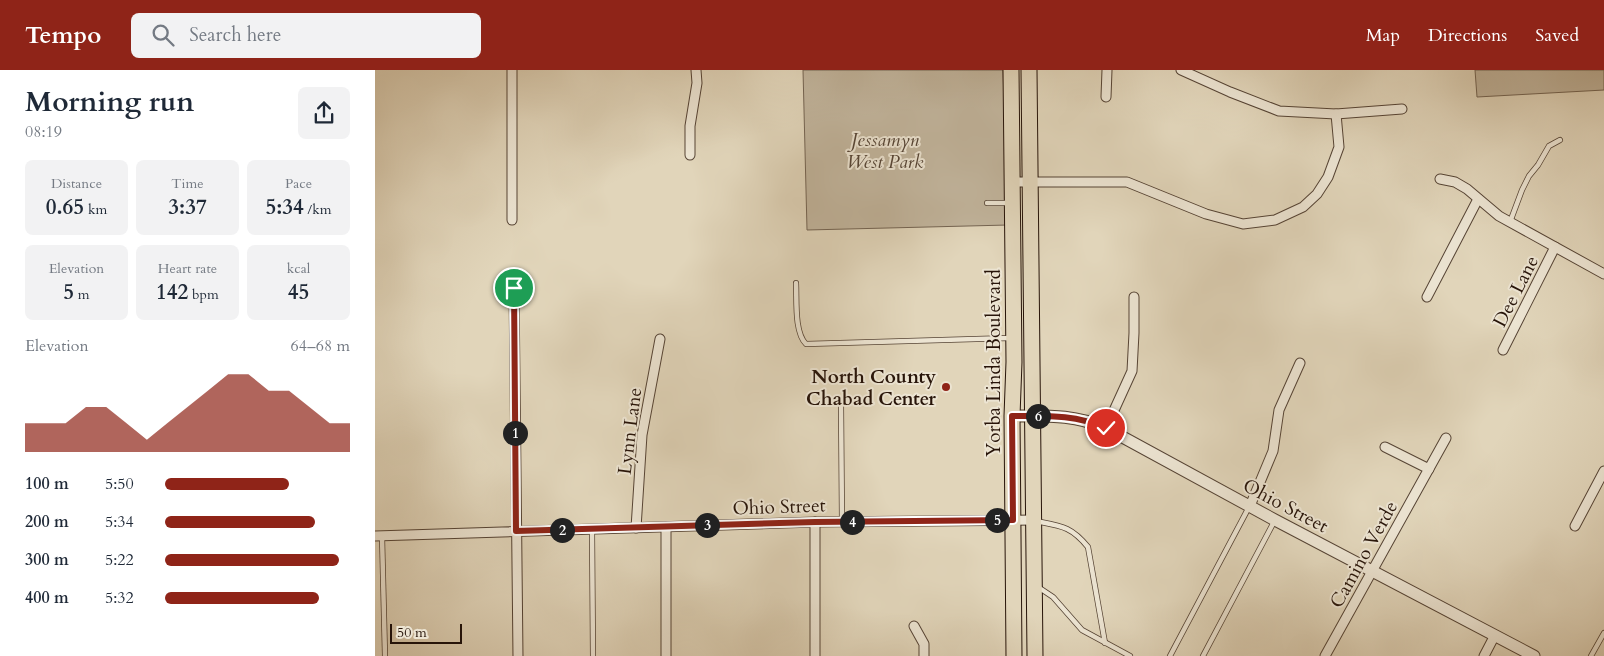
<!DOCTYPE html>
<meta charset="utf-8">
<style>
:root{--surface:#fff;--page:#f2f2f3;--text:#1f2937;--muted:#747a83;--accent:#8f2418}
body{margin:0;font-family:Cardo,serif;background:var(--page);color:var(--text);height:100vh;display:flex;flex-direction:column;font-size:19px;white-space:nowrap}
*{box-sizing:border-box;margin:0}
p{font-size:16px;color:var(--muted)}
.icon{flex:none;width:28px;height:28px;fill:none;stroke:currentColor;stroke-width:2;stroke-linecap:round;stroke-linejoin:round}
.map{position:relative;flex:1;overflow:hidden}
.drawer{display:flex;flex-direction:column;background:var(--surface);width:375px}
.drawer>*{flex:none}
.scale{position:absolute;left:15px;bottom:12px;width:72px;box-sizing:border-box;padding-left:5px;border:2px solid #271409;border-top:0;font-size:14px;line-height:18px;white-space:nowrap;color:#271409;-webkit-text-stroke:4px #ece4d2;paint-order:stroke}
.pin{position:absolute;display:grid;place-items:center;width:42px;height:42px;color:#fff;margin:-21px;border:2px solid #fff;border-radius:50%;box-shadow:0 1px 5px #0007}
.km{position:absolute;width:25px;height:25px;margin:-12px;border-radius:50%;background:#222;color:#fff;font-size:14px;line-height:25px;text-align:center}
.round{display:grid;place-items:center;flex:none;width:52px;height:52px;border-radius:8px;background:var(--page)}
.head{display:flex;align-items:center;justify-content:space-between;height:85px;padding:0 25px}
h1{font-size:28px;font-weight:700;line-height:38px}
.figures{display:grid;grid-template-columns:repeat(3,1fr);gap:8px;height:85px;padding:5px 25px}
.figures div{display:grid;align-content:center;border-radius:8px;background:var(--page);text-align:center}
.figures b{font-size:21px;font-weight:700}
.figures small{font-size:14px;font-weight:400}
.figures p{font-size:14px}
.chart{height:140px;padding:10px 25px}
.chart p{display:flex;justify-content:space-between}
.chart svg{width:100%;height:90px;margin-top:5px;fill:var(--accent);opacity:.7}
ul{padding:0 25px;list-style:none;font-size:16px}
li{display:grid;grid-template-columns:80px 60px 1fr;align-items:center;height:38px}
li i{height:12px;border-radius:6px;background:var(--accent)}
header{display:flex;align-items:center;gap:30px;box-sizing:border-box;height:70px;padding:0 25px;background:var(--accent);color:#fff}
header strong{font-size:24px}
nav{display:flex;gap:28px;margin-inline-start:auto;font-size:18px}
.search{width:350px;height:45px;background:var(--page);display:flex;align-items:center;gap:12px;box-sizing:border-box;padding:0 18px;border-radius:8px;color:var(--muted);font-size:19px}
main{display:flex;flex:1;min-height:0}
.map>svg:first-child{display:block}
</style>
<header>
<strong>Tempo</strong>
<div class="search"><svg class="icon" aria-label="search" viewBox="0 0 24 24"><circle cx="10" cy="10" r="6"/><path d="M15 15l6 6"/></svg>Search here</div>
<nav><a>Map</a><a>Directions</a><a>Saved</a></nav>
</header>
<main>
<section class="drawer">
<div class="head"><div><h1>Morning run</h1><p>08:19</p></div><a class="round"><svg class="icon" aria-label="share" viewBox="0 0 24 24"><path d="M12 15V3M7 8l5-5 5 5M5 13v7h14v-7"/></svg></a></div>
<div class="figures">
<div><p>Distance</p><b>0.65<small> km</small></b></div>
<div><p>Time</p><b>3:37</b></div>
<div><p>Pace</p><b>5:34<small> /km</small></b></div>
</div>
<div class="figures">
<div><p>Elevation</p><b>5<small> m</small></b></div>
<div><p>Heart rate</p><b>142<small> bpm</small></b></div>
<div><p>kcal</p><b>45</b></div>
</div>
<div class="chart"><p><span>Elevation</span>64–68 m</p>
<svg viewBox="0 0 160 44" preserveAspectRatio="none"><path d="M0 44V30L10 30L20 30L30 22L40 22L50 30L60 38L70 30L80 22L90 14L100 6L110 6L120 14L130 14L140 22L150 30L160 30V44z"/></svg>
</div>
<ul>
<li><b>100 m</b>5:50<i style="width:67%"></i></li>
<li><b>200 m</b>5:34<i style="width:81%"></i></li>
<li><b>300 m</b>5:22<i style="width:94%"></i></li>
<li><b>400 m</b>5:32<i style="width:83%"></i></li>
</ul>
</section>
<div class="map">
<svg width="1229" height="586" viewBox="0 0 1229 586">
<rect width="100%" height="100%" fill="#e1d5ba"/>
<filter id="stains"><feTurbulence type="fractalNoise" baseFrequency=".004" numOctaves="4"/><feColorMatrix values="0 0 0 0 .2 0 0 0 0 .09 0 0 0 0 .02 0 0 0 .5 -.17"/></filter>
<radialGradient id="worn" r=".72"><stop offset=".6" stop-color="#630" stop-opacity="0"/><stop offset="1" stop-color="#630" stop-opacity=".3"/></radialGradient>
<g fill="#c1b49c" stroke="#746452">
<path d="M428 0H628L633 155 432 160Z"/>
<path d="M1100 0H1229V20L1102 27Z"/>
</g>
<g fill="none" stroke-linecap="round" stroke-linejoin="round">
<g stroke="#564435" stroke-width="6">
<g id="service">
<path d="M612 133H636"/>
<path d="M1135 152 1147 120 1154 106 1163 95 1174 76 1185 70"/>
<path d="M421 213C422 230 419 262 431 274L635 268"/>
<path d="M466 333 467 452"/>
<path d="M660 451C686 456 696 456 713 477L730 573"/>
<path d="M217 459 218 586"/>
<path d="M7 466 10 586"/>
<path d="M663 517 678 527 707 560 755 586"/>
<path d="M795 586 874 437"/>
<path d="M828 586 900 450"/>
<path d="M1216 586 1229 563"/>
</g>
</g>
<g stroke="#564435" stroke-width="11">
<g id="minor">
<path d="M806 0 855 22 904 41 961 44 1027 39"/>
<path d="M731 27 732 0"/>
<path d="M315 85V56L322 13 321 0"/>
<path d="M1065 109 1080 112 1092 119 1124 146 1229 204"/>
<path d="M637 112H752L831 144 868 154 900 150 928 137 942 124 953 107 964 77 961 44"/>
<path d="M137 150V0"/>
<path d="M139 218 143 586"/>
<path d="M1052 227 1103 129"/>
<path d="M1128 280 1180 177"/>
<path d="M731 358 757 301 759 263V227"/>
<path d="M1010 377 1054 399"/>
<path d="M875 436 898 381 904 340 925 293"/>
<path d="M440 452V586"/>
<path d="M1200 456 1229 401"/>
<path d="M291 457V586"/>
<path d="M261 458 267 365 285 269"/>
<path d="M0 466 440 452 658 450"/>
<path d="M539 556 549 574V586"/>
<path d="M950 586 1071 368"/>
<path d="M1109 586 1120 565"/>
</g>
</g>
<g stroke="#564435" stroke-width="13">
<path id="tertiary" d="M637 346C672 346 698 344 731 358L900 450 1159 586"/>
</g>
<g stroke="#271409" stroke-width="17">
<g id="primary">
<path d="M636 0 639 292 637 346 639 586"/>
<path d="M654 0 660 586"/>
</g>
</g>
<use href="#service" stroke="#ece4d2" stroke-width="4.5"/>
<use href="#minor" stroke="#ece4d2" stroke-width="9"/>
<use href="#tertiary" stroke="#ece4d2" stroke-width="11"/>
<use href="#primary" stroke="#e1d5ba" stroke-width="15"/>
</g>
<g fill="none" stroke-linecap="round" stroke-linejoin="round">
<g stroke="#fff" stroke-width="10">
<path id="route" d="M139 218 141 461 440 452 638 450 637 346C671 346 699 344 731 358"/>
</g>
<use href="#route" stroke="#8f2418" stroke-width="6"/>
</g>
<circle fill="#8f2418" stroke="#ece4d2" stroke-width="2" cx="571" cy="317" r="5"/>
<g text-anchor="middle" stroke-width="4" stroke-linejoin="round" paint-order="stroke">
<g font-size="19" font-style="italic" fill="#554435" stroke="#ece4d2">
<text x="510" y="76">Jessamyn<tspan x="510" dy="22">West Park</tspan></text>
</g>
<g font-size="19" fill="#271409" stroke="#ece4d2">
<text transform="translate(1140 221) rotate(-63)" y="7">Dee Lane</text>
<text transform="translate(618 293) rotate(-90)" y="7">Yorba Linda Boulevard</text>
<text transform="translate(254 361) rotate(-83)" y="7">Lynn Lane</text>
<text transform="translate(911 435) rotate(28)" y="7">Ohio Street</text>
<text transform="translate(404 436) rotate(-2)" y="7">Ohio Street</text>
<text transform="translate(988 484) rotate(-61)" y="7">Camino Verde</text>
</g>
<g font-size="19" font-weight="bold" fill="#271409" stroke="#ece4d2" text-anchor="end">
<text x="561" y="313">North County<tspan x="561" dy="22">Chabad Center</tspan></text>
</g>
</g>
<rect width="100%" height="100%" filter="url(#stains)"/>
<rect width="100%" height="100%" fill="url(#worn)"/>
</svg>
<div class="scale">50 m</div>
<div class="pin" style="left:139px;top:218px;background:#1e9e55"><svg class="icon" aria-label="arrive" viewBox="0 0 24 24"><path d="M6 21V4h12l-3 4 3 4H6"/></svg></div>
<div class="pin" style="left:731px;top:358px;background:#d93025"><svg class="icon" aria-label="check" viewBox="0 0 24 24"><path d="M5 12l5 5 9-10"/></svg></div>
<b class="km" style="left:140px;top:363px">1</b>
<b class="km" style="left:187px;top:460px">2</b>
<b class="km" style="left:332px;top:455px">3</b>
<b class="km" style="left:477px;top:452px">4</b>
<b class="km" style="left:622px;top:450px">5</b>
<b class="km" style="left:663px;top:346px">6</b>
</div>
</main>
